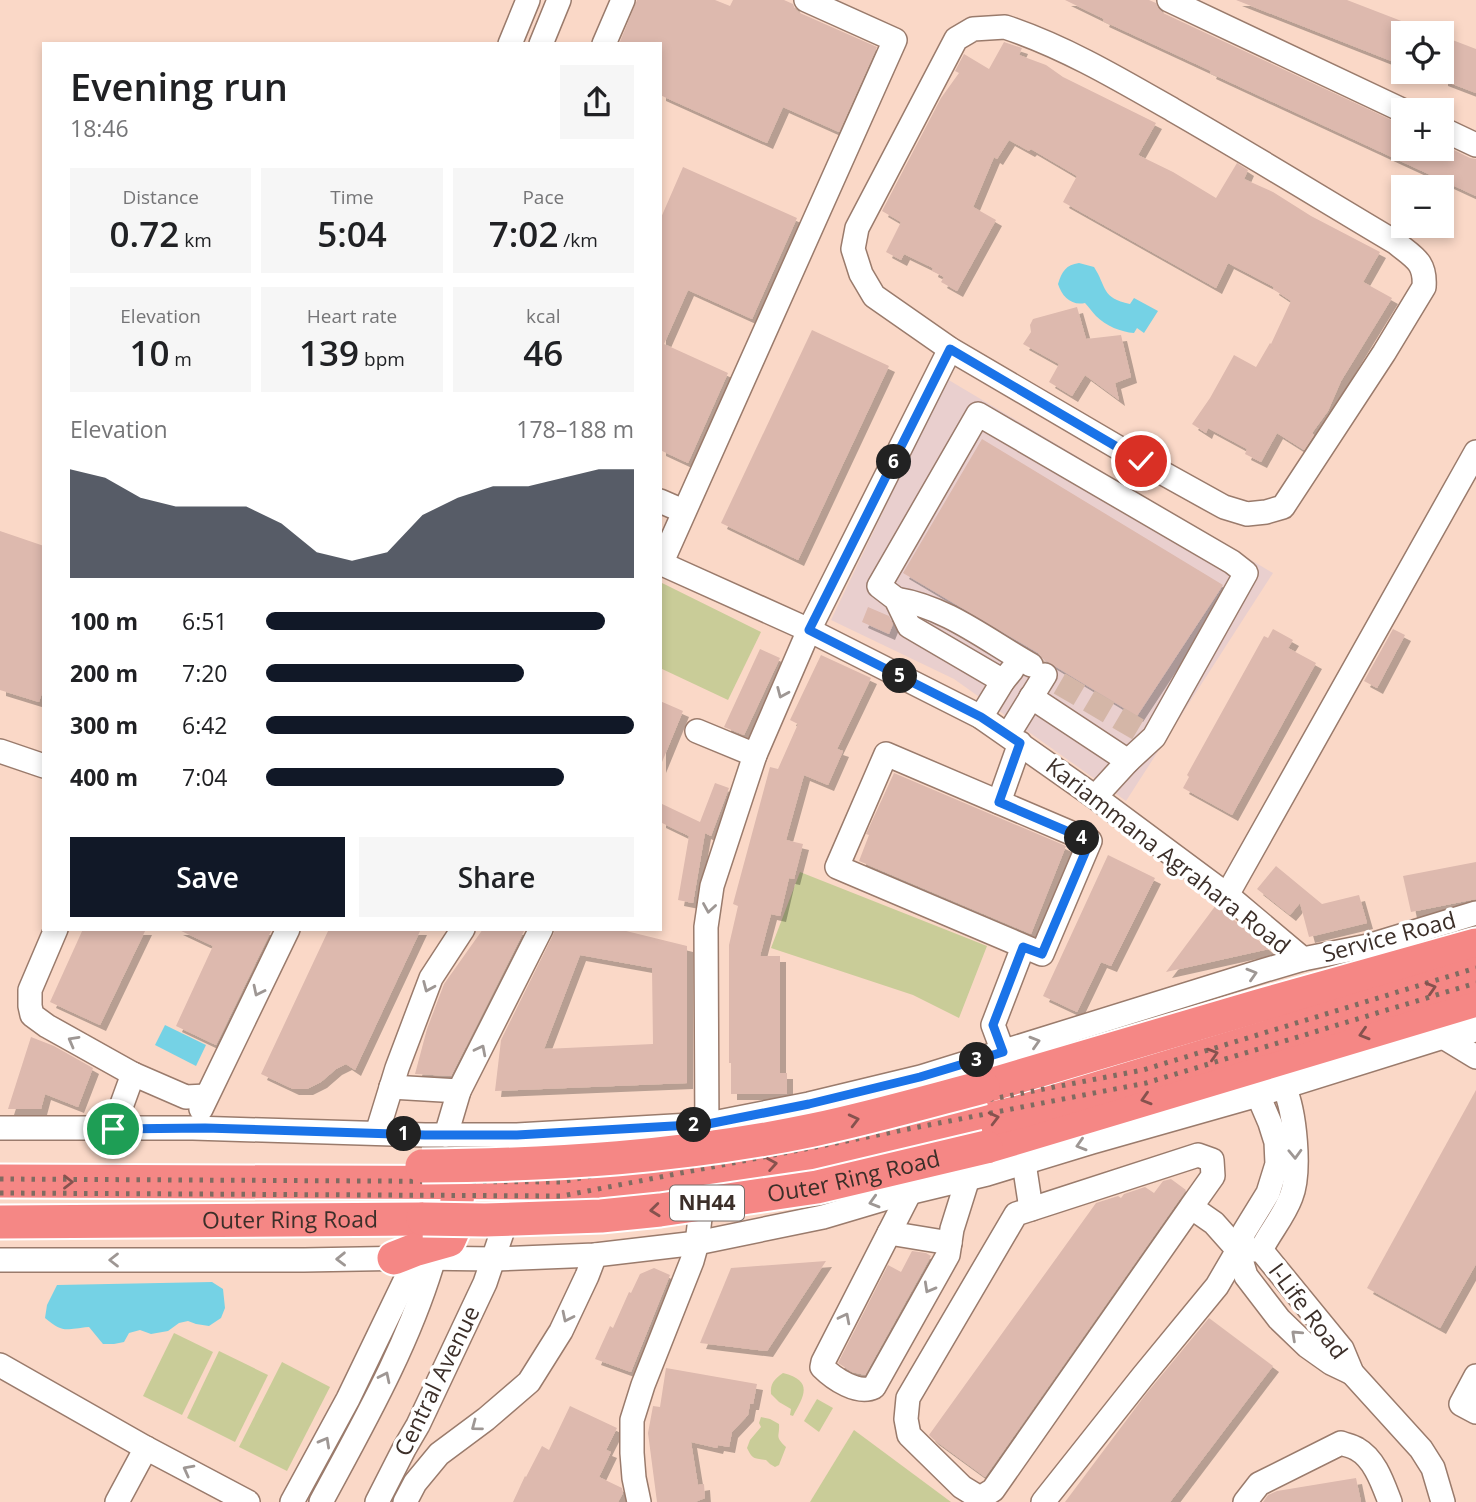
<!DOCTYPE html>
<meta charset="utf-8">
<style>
:root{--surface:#fff;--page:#f6f6f6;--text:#202124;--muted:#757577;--accent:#111827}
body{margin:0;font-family:"Open Sans",sans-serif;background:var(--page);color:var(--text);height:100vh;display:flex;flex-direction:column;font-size:26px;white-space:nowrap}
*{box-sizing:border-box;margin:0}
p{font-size:23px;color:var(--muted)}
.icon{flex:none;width:38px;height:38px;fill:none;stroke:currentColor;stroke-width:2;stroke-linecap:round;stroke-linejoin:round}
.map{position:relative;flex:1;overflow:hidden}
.sheet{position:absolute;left:42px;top:42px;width:620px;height:889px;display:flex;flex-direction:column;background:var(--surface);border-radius:0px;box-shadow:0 4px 10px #0003}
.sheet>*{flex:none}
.fabs{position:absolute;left:1391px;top:21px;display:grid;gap:14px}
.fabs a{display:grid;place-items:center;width:63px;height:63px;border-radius:0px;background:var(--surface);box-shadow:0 4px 10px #0003;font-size:35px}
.pin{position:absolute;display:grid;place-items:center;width:60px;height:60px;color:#fff;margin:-30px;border:4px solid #fff;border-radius:50%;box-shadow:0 2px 7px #0007}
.km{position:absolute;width:35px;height:35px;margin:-18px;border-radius:50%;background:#222;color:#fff;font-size:19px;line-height:35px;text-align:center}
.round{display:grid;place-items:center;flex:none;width:74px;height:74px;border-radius:0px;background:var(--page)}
.summary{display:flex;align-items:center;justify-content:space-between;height:119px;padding:0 28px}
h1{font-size:38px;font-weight:600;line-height:52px}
.stats{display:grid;grid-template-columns:repeat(3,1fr);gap:10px;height:119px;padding:7px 28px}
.stats div{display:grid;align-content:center;border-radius:0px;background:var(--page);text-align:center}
.stats b{font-size:35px;font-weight:600}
.stats small{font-size:19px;font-weight:400}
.stats p{font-size:19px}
.chart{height:196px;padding:14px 28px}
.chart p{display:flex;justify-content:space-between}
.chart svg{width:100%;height:126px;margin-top:7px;fill:var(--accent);opacity:.7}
.cta{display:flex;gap:14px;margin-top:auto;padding:14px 28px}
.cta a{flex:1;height:80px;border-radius:0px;background:var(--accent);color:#fff;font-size:28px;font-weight:600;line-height:80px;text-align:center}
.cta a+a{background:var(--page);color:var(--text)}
ul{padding:0 28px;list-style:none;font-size:23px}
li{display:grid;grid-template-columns:112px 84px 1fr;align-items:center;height:52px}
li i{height:18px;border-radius:9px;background:var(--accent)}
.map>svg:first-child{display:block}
</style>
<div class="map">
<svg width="1476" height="1502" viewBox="0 0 1476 1502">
<defs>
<filter id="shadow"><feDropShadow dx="6" dy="6" stdDeviation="0" flood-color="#0004"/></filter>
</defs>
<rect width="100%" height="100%" fill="#fad8c7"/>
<path fill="#e9cfce" d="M947 379 1273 573 1126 801 954 679 831 620Z"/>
<g fill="#c9cc98">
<path d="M660 582 761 632 728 700 660 668Z"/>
<path d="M800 872 987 946 959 1018 913 995 771 948Z"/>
<path d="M174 1333 213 1352 182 1415 143 1396Z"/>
<path d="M219 1351 268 1375 235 1442 187 1418Z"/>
<path d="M282 1362 330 1387 287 1471 239 1447Z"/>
<path d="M783 1373C814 1381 804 1396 793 1416L790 1415 791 1409 779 1402 771 1394C770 1384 774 1379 783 1373Z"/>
<path d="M817 1399 833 1408 819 1432 804 1421Z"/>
<path d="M761 1417 770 1419 779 1424C780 1437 774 1436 786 1447L779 1465 775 1467 770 1464 766 1460C754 1458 753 1460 747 1448L750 1440 761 1427 759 1423Z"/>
<path d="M854 1430 951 1502H810Z"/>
</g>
<g fill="#75d2e5">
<path d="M1079 263 1094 267C1107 287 1101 298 1130 304L1134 298 1158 311 1144 333 1137 328 1134 333C1121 332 1106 326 1096 316 1092 312 1089 307 1085 303 1072 306 1062 297 1058 284 1062 271 1066 265 1079 263Z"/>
<path d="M165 1025 206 1045 196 1066 155 1045Z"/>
<path d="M212 1282 223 1289 225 1308 221 1318 209 1326 196 1324 188 1321 179 1323 168 1331 151 1334 140 1330 129 1333 124 1342 114 1344H103L89 1327C65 1329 64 1334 45 1318L47 1305 57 1285Z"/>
</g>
<g fill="#ddb9ae" fill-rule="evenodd" filter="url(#shadow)">
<path d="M637 0H715L730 6 733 0H784L793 4 795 9 800 13 877 47 839 132 783 107 767 143 660 95V44H619Z"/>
<path d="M1065 0H1149L1156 3 1158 8 1163 13 1400 124 1398 129 1404 132V149H1442V144L1470 158 1476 159V196L1210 73 1211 71 1103 21 1104 19Z"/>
<path d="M1236 0H1347L1404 22V66Z"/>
<path d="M1442 36 1476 49V93L1442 80Z"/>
<path d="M1004 42 1022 48 1019 55 1046 65 1063 77 1156 123 1138 155 1173 172 1216 198 1237 163 1248 170 1244 179 1273 192 1311 216 1380 252 1363 282 1392 298 1341 381 1328 411 1312 433 1314 435 1304 450 1277 433 1261 462 1245 454 1247 449 1208 428 1206 433 1192 424 1210 398 1234 355 1256 367 1270 343 1271 344 1291 301 1273 289 1274 287 1228 263 1216 288 1063 202 1077 176 1031 149 1029 151 1009 140 997 159 994 157 973 207 996 220 957 291 941 282 944 277 932 271 933 268 904 254 901 260 886 252 901 222 882 211 941 98 959 73 955 71 964 54 989 69Z"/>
<path d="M683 167 797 218 752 319 688 290 664 344 728 373 688 463 660 450V220Z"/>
<path d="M1077 307 1086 339 1121 335 1131 377 1115 383 1119 400 1085 375 1072 396 1049 382 1059 364 1023 344 1031 332 1030 325 1033 319Z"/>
<path d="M812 330 889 366 798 560 721 523Z"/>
<path d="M982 439 1223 585 1137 716 1043 659 1038 653 903 573Z"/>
<path d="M0 531 44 546V687L39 702 0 690Z"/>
<path d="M868 607 889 616 893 624 889 634 862 622Z"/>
<path d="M1273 629 1293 640 1288 648 1316 663 1232 815 1183 788 1189 777 1187 775 1264 636 1268 638Z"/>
<path d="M1393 629 1405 635 1377 688 1364 681Z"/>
<path d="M760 649 780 658 744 735 724 727Z"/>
<path d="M821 655 871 678 837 749 843 751 828 785 804 775 786 840 803 844 794 879 789 878 780 916 771 914 760 956H780V1073H787V1094H731V1063H729V945L738 906 733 904 770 767 778 769 798 724 790 720Z"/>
<path d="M660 701 683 711 660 767Z"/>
<path d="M894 773 1066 846 1031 934 859 861 869 835 866 834Z"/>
<path d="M715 783 729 788 711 836 705 833 693 903 678 900 689 836 660 822V803L700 822Z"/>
<path d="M1108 855 1155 878 1111 966 1101 962 1077 1012 1043 996Z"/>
<path d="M1476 862V899L1411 912 1403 876Z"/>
<path d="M1276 866 1322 904 1359 895 1367 923 1309 937 1300 903 1290 915 1257 889Z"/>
<path d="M1216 905 1269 949 1166 972Z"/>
<path d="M83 929H146L100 1025 50 1002Z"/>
<path d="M177 929H272L216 1045 176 1026 213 946Z"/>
<path d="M329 929H421L355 1070 346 1064 336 1069 321 1082 307 1089H293L261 1074Z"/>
<path d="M483 929H525L451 1076 415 1074 427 1029 444 984Z"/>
<path d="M555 929H618L687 946V1083L495 1091 501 1040 553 935ZM580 955 652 968 653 1044 544 1049Z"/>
<path d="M31 1037 54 1046 93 1068 78 1107 45 1094 41 1109H8Z"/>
<path d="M1476 1090V1264L1440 1328 1367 1288Z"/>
<path d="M1171 1179 1186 1190 985 1477 933 1439 929 1435 1096 1203 1118 1196 1121 1198 1124 1194 1145 1187 1154 1193 1163 1181Z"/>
<path d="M912 1251 926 1253 931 1256 865 1375 852 1372 838 1363 888 1265 901 1272Z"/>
<path d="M826 1261 767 1351 700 1343 731 1268Z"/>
<path d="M654 1268 670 1275 631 1372 595 1359 610 1326 613 1328 629 1292 631 1293 640 1274Z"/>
<path d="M1209 1318 1273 1366 1170 1502H1065L1146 1394Z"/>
<path d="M666 1368 757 1384 753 1404H750L748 1415 732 1432 729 1447 718 1445 717 1448 691 1442 698 1485 704 1484 705 1498 695 1502H657L648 1433 653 1406 660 1407Z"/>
<path d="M570 1406 617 1428 606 1450 611 1452 599 1477 622 1488 623 1493 618 1502H513L525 1476 526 1477 542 1446 549 1450Z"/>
<path d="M1356 1478 1361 1502H1263L1268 1495 1277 1491Z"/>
</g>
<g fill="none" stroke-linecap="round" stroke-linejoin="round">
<path stroke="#d4b6a7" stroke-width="23" stroke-dasharray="23 11" stroke-linecap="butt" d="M1031 665 1045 675 1139 730"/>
<g stroke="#9a7b6c" stroke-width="26">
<g id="minor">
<path d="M1169 0 1404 111"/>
<path d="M1005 27C1065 47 1119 79 1173 110 1248 153 1321 198 1395 242 1413 257 1426 261 1424 287L1384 353 1283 507 1266 512 1247 514 1224 507 1141 461 950 349 874 296 861 274 853 249 857 228 956 39 973 29Z"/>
<path d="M510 44 528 0"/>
<path d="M541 44 559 0"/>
<path d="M604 44 623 0"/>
<path d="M1442 129 1476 145"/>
<path d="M660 501 683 511"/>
<path d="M660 563 809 630 981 717 1095 797 1227 895 1303 959"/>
<path d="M661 564 895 40 806 0"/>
<path d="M896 599C947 607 988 641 1031 665"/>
<path d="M1003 681 909 626 896 599 879 586 978 414 1232 562 1246 573 1154 737 1128 761 1095 797"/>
<path d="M1031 697 1128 761"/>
<path d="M981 717 1003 681 1012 670"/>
<path d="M697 731 755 755"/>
<path d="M1008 735 1045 675"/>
<path d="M0 751 44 766"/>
<path d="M886 754 1090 841 1042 954 837 867Z"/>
<path d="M999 802 1020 743"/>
<path d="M1227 895 1476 452"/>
<path d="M56 929 30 990V1006L32 1015 47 1026 133 1074 186 1097 206 1096"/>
<path d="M1443 1037 1476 1057"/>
<path d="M1003 1052 993 1025 1023 947"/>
<path d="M391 1087 459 1091"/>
<path d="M201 1109 288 929"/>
<path d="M0 1128H193L425 1135H517L708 1124 809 1104 921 1077 1262 971 1303 959 1368 946 1476 913"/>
<path d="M113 1129 133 1074"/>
<path d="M377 1133 397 1068 431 978 463 929"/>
<path d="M446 1135 459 1091 541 929"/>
<path d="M707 1137 706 927 712 886 755 755 809 630 950 349"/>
<path d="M1024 1163 1031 1209"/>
<path d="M910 1192 823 1362 822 1367C834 1379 858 1395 874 1387L948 1255 952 1229 968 1178"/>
<path d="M1191 1207 1213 1176 1212 1160 1198 1155 1016 1214 908 1398 906 1419 909 1435 962 1487 980 1498 993 1490 1191 1207 1214 1223 1238 1250 1246 1276 1279 1319 1307 1346 1331 1363 1352 1373"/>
<path d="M889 1233 950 1243"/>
<path d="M1238 1250H1261L1342 1349 1352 1373 1421 1449 1433 1468 1443 1502"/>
<path d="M1261 1250C1270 1232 1284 1216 1291 1197 1301 1172 1295 1111 1284 1087"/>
<path d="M0 1260H304L416 1258 494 1259 595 1255 697 1243 823 1217 887 1198 987 1174 1092 1142 1258 1095 1443 1037 1476 1030"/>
<path d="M0 1365 146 1448 248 1502"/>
<path d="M1476 1376 1461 1404 1476 1412"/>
<path d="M117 1502 146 1448"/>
<path d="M292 1502 348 1399 416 1258"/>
<path d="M321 1502C363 1424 409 1344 434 1258"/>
<path d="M377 1502 404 1449 418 1425 485 1283 510 1209"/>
<path d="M405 1502 415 1483 439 1454 486 1419 529 1382 561 1331 587 1276 595 1255"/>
<path d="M639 1502 634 1478 632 1453V1420L643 1385 692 1261 697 1243 703 1193"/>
<path d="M1043 1502 1143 1376 1217 1286 1238 1250 1244 1232 1268 1193 1277 1164 1276 1142 1270 1123 1258 1095"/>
<path d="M1245 1502 1259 1484 1341 1443C1346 1445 1352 1446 1357 1449 1375 1459 1383 1484 1390 1502"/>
</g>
</g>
<g stroke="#fff" stroke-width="37">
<g id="highway">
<path d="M983 1087 1258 1006 1476 945"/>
<path d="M986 1147 1476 1000"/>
<path d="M0 1181 585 1183 705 1176 910 1138 1019 1112 1476 974"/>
<path id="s1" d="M0 1222 423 1219"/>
<path d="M394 1258 417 1249 449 1240 453 1231 458 1193"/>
</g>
</g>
<use href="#minor" stroke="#fff" stroke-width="23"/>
<use href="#highway" stroke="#f58785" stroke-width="33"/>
<g stroke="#806b61" stroke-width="5" stroke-dasharray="3.5 7" stroke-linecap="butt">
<path d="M0 1179 560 1182 1143 1070 1476 968"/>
<path d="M0 1193 562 1196 1146 1083 1476 983"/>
</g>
<g stroke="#fff" stroke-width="37" stroke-linecap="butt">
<g id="highway-bridge">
<path d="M422 1166C553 1165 684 1157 813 1130 870 1118 926 1102 983 1087"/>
<path id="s2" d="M423 1219 485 1220 601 1216 660 1210 817 1187 986 1147"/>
</g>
</g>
<use href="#highway-bridge" stroke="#f58785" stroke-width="33"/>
</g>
<defs><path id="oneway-chevron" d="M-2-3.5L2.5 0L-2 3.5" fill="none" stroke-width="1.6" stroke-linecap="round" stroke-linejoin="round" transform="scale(1.75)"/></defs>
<g stroke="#9e9794">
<use href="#oneway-chevron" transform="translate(782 693) rotate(113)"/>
<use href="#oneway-chevron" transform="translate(709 908) rotate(99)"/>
<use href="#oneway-chevron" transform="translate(1252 974) rotate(-17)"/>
<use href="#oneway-chevron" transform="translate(428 987) rotate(113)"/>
<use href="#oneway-chevron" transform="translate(258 991) rotate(116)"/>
<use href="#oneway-chevron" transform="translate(73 1041) rotate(-151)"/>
<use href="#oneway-chevron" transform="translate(1035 1042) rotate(-17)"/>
<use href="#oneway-chevron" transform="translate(481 1050) rotate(-63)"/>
<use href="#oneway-chevron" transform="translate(1081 1145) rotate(163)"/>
<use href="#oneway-chevron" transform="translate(1295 1154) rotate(88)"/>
<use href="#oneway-chevron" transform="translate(874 1202) rotate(164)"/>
<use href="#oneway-chevron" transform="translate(341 1259) rotate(179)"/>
<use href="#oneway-chevron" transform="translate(114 1260) rotate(180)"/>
<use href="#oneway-chevron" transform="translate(929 1288) rotate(119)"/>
<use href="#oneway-chevron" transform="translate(567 1317) rotate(116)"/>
<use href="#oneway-chevron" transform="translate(845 1318) rotate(-63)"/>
<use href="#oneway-chevron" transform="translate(1296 1335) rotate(-137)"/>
<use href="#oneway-chevron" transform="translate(385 1377) rotate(-64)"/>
<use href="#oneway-chevron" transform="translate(476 1426) rotate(143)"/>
<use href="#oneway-chevron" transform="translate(325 1442) rotate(-61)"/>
<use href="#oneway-chevron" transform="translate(188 1470) rotate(-152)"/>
</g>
<g stroke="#86524e">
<use href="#oneway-chevron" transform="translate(1431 988) rotate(-17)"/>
<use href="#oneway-chevron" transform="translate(1364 1034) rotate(163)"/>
<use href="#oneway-chevron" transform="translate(1213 1054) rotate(-17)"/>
<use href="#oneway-chevron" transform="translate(1146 1099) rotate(163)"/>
<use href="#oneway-chevron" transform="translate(994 1118) rotate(-14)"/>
<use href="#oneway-chevron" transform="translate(854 1120) rotate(-14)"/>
<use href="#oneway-chevron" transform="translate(772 1164) rotate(-10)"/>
<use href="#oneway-chevron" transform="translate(68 1182)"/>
<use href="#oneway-chevron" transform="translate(655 1210) rotate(174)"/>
</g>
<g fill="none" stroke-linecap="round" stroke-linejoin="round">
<g stroke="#fff" stroke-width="14">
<path id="route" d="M113 1129 205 1128 425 1135H517L708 1124 809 1104 920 1077 1003 1052 993 1025 1023 947 1042 954 1090 841 999 802 1020 743 981 717 809 630 950 349 1141 461"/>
</g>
<use href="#route" stroke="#1a73e8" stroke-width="9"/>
</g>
<g text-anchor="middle" stroke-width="7" stroke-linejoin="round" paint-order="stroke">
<rect fill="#fff" stroke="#766d69" stroke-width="2" x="670" y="1185.5" width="74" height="35" rx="5"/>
<g font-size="21" font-weight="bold" fill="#3c2f29">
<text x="707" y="1210">NH44</text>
</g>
<g font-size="23" fill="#3c2f29" stroke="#fff">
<text transform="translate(1168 856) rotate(38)" y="8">Kariammana Agrahara Road</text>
<text transform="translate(1389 937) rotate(-15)" y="8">Service Road</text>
<text dy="8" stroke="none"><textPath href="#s2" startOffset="434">Outer Ring Road</textPath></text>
<text dy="8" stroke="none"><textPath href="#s1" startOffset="290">Outer Ring Road</textPath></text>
<text transform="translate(1308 1311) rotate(53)" y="8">I-Life Road</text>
<text transform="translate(437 1381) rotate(-64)" y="8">Central Avenue</text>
</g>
</g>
</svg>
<div class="fabs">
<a><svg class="icon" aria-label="locate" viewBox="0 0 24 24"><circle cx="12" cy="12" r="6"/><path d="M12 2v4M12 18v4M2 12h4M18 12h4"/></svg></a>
<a>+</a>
<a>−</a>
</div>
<div class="pin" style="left:113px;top:1129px;background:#1e9e55"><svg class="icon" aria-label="arrive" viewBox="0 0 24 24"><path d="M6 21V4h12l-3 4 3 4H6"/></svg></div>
<div class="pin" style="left:1141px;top:461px;background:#d93025"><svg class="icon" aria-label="check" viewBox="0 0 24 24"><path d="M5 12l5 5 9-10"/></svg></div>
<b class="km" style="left:404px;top:1134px">1</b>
<b class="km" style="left:694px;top:1125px">2</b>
<b class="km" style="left:977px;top:1060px">3</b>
<b class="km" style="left:1082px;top:838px">4</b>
<b class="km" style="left:900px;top:676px">5</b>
<b class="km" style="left:894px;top:462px">6</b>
<section class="sheet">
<div class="summary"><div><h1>Evening run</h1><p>18:46</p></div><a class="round"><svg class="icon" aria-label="share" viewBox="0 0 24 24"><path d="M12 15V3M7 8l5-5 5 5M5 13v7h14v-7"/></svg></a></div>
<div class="stats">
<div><p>Distance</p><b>0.72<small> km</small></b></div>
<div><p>Time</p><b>5:04</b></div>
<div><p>Pace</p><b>7:02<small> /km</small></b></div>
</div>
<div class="stats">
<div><p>Elevation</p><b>10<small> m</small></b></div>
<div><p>Heart rate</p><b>139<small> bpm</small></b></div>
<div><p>kcal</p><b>46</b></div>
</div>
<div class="chart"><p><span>Elevation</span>178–188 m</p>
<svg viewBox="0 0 160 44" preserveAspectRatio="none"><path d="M0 44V6L10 9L20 16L30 19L40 19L50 19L60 25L70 35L80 38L90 35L100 22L110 16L120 12L130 12L140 9L150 6L160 6V44z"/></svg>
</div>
<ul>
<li><b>100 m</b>6:51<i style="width:92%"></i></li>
<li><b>200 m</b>7:20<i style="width:70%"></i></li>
<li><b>300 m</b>6:42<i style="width:100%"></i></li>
<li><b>400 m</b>7:04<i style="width:81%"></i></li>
</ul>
<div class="cta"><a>Save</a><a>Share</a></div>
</section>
</div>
